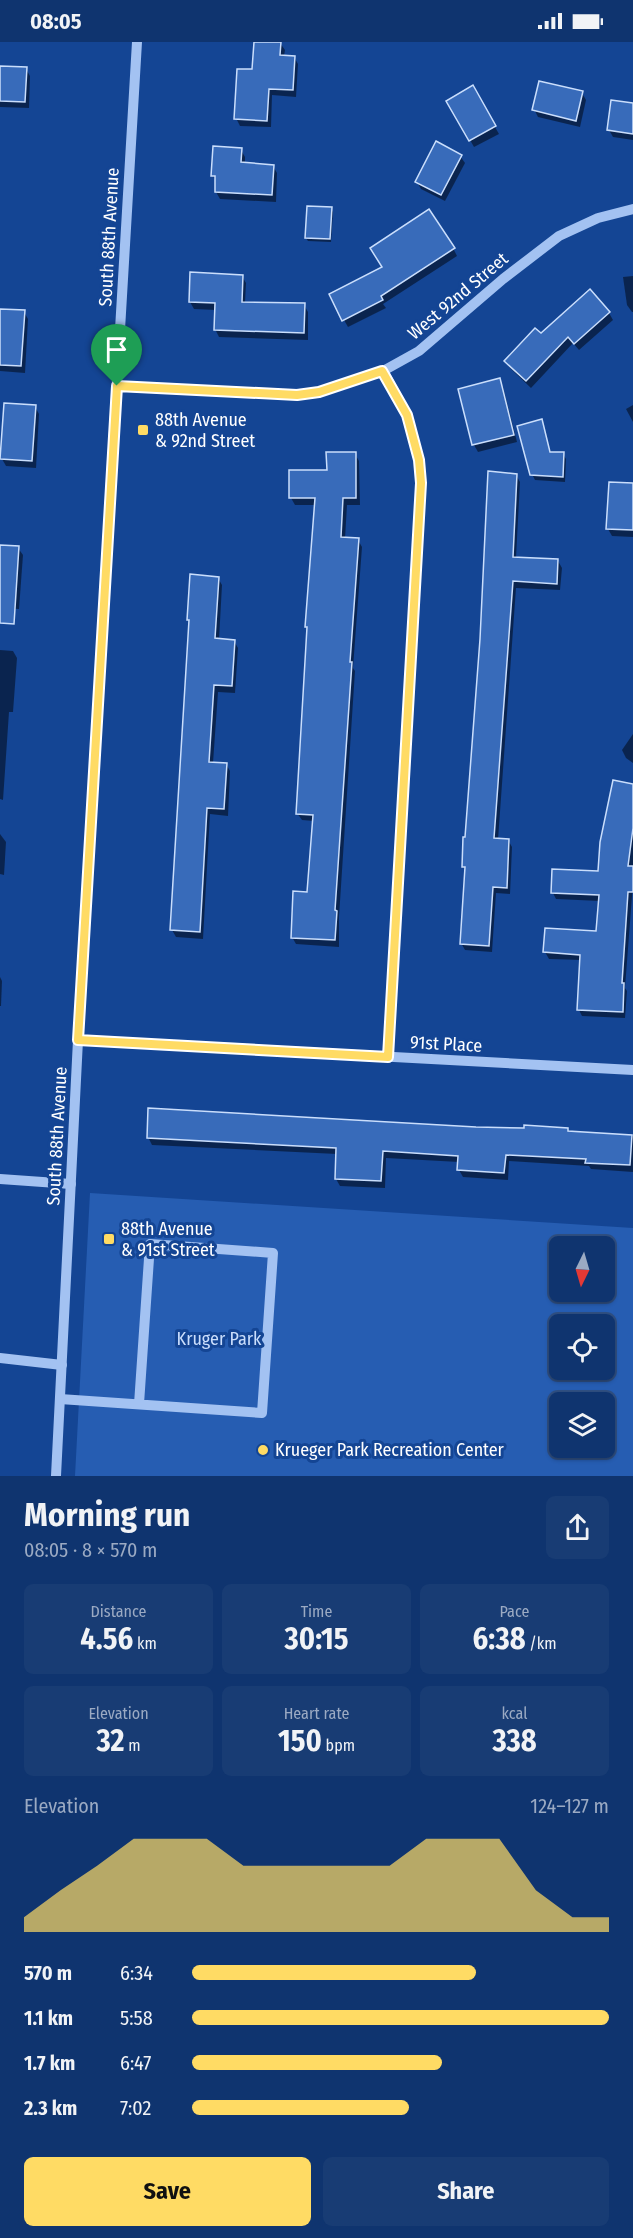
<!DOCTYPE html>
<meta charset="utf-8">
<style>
:root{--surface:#0f346f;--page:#183c74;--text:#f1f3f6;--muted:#9baac3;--line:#2f4f82;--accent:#ffdb64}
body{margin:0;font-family:"Fira Sans Condensed",sans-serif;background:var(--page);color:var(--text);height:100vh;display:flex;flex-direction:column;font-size:22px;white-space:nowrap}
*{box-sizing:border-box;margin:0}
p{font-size:20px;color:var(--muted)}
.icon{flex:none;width:33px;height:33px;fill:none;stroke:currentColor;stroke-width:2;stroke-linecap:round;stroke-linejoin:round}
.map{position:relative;height:1434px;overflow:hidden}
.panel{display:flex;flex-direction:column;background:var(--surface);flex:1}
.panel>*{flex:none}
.needle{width:39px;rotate:185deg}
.controls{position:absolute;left:549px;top:1194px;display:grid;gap:12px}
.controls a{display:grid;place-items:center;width:66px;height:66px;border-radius:9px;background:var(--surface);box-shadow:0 2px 4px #0004,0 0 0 2px var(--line);font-size:30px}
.pin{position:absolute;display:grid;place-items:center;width:51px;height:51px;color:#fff;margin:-62px -26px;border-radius:50% 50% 50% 0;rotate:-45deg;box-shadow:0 0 6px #0007}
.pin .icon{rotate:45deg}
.round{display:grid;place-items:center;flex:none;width:63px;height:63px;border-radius:9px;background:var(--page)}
.head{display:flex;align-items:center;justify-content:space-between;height:102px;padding:0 24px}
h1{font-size:33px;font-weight:700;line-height:45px}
.figures{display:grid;grid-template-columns:repeat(3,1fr);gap:9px;height:102px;padding:6px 24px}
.figures div{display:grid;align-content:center;border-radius:9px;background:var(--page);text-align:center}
.figures b{font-size:30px;font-weight:700}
.figures small{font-size:16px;font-weight:400}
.figures p{font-size:16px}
.chart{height:168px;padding:12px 24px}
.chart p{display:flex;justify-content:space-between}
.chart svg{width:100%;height:108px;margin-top:6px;fill:var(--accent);opacity:.7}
.action{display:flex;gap:12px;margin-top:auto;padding:12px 24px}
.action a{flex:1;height:69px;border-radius:9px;background:var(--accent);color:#111;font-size:24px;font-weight:700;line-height:69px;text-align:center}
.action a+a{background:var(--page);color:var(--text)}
ul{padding:0 24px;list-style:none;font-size:20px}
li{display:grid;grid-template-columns:96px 72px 1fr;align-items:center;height:45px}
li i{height:15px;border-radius:8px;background:var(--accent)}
.status{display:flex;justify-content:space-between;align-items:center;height:42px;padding:0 30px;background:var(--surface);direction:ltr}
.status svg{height:16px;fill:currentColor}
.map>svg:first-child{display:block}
</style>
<div class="status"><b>08:05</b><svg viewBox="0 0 49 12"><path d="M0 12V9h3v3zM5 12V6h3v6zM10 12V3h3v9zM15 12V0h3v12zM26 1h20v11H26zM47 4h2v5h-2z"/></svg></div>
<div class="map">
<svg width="633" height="1434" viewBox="0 0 633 1434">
<rect width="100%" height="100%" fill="#144594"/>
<path fill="#265db2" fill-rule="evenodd" d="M90 1151 633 1186V1434H75ZM560 1204H604V1250H560ZM560 1282H604V1328H560ZM560 1360H604V1406H560Z"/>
<g fill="#0007">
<path d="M255 0 280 1 285 8 284 14 294 15 298 22 296 55 272 53 271 85 240 84 236 76 253 29Z"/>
<path d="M0 26 26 27 30 34 29 66 0 65Z"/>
<path d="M472 45 499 92 474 105 448 59Z"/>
<path d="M582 51 586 58 580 85 538 75 534 67Z"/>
<path d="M633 63V98L613 95 609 88Z"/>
<path d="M241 108 245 115V122L273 124 277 131 276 160 220 157 216 150 217 141 213 134Z"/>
<path d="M460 114 465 121 445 159 421 147 417 140Z"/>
<path d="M331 167 333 170 331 200 308 199 306 196Z"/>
<path d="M453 206 457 214 383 262 386 266 348 285 344 278Z"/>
<path d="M242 234 246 241 245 261 304 263 308 270V298L219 295 215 287 216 268 194 267 190 260Z"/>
<path d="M633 234V270H632L627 263 623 235Z"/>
<path d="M0 268 24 270 28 277 25 331 0 329Z"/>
<path d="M609 271 613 278 579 308 573 301 531 346 510 326 506 319 541 293Z"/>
<path d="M499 338 503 345 517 400 478 410 474 403Z"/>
<path d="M633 363V380L626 367Z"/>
<path d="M35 365 39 372 36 426 6 424 2 417Z"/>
<path d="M541 379 551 411 563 412 566 417 565 440 535 438 532 432Z"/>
<path d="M355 412 359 419 360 463H347L345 497 358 498 362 505 353 626 355 629 339 875V905L296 902 292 895 309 852 314 779 302 778 297 771 308 588 306 585 316 463H295L291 456Z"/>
<path d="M516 433 520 440 516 516 558 519 562 526 560 548 516 546 498 798H508L512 805 510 852 496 851 492 910 465 908 461 901 466 830 463 824Z"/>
<path d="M633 443V495L612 494 608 487Z"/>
<path d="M0 505 18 506 23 513 19 567 0 566Z"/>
<path d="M218 536 222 543 219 598 234 599 238 606 235 651 218 650 213 721 226 722 230 729 228 774 210 772 203 897 176 895 172 888 191 581 189 578Z"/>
<path d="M0 608 13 609 17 616 13 670H9L3 758 0 757Z"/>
<path d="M633 692V721L626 716 622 708Z"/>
<path d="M633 743V841L625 946 627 949 625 976 582 974 579 968 581 918 549 917 545 910 598 891 600 859 556 857 553 851 600 831Z"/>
<path d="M0 792 6 800 4 833 0 832Z"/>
<path d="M0 935 2 939 1 964H0Z"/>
<path d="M476 1086 568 1088 569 1091 633 1094V1130L591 1127 589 1124 509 1119 508 1138 463 1135 459 1128V1120L386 1116 385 1146 340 1144 336 1137 337 1112 152 1103 148 1095Z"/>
</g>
<g fill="#386bba" stroke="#cadefc" stroke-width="1.5">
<path d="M254 0H281L280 13 295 14 293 48 269 47 267 79 234 77 237 27H252Z"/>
<path d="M0 24 27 25 25 60 0 59Z"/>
<path d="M539 39 583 49 576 79 532 68Z"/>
<path d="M473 43 496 84 469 99 446 59Z"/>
<path d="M611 58 633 61V92L607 88Z"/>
<path d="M436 99 462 113 441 153 415 140Z"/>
<path d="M213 104 242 106 241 120 274 123 272 153 215 150V134H211Z"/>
<path d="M307 164 332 165 330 197 305 196Z"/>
<path d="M429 167 455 206 381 254 383 258 342 279 329 252 382 225 370 206Z"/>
<path d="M190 230 243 233 242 260 305 261 304 291 214 288 215 261 189 260Z"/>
<path d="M590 247 610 270 574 302 568 295 526 339 504 319 535 286 541 291Z"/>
<path d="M0 267 25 268 21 324 0 323Z"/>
<path d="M500 336 514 393 472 403 458 347Z"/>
<path d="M4 361 36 363 32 419 0 417Z"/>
<path d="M542 377 550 410H564L563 435 530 433 517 384Z"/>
<path d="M326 410H356V456H343L341 495 359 496 350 620H352L335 868 337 869 335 898 291 896 293 849 307 850 313 773 296 772 307 585H305L315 456H289V428H327Z"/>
<path d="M488 429 517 432 513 515 558 517 557 542 513 539 494 796 509 797 507 846 493 845 489 904 460 902 465 825H462L463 795H465L480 597Z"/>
<path d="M609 440 633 441V488L606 487Z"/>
<path d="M0 503 19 504 14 582 0 581Z"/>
<path d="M190 532 219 535 215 596 235 598 232 644 214 643 209 720 227 721 224 767 207 766 200 890 170 888 189 578H187Z"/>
<path d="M613 738 633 742V786L628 824H633V850H628L622 941H624L623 970 577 968 580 913 543 910 545 886 596 889 599 853 551 851 552 827 598 829 600 800Z"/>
<path d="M148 1066 476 1085 524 1086V1083L568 1086V1089L632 1093 630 1123 585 1121 586 1117 506 1113 504 1131 457 1128 458 1114 383 1109 381 1139 335 1137 336 1106 147 1096Z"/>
</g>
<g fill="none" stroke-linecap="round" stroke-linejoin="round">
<g stroke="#a3c2f2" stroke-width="10">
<path d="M383 329 407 373 419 419 421 441 388 1015"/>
<path d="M117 344 297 353 319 350 383 329 419 309 503 237 559 194 598 176 633 167"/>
<path d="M78 998 633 1028"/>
<path d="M0 1137 71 1142"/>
<path d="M0 1316 62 1323"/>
<path d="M60 1357 262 1371 273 1211 150 1202 139 1362"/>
<path d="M56 1434 78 998 137 0"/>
</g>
</g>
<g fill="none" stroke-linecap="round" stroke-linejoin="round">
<g stroke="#fff" stroke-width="12">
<path id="route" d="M382 329 407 373 419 418 421 441 388 1015 78 998 117 344 297 353 319 350Z"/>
</g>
<use href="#route" stroke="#ffdb64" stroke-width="8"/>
</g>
<g fill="#ffdb64" stroke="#144594" stroke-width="2">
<rect x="137" y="382" width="12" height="12" rx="3"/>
<rect x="103" y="1191" width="12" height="12" rx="3"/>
<circle cx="263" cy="1408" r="6"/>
</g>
<g text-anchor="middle" stroke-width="6" stroke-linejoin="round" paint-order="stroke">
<g font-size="18" fill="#fff" stroke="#144594">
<text transform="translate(109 195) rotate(-87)" y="6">South 88th Avenue</text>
<text transform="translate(458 254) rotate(-40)" y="6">West 92nd Street</text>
<text transform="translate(446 1002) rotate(3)" y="6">91st Place</text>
<text transform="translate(57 1094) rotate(-87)" y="6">South 88th Avenue</text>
</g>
<g font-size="18" fill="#fff" stroke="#144594" text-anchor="start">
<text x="155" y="384">88th Avenue<tspan x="155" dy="21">&amp; 92nd Street</tspan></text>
<text x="121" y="1193">88th Avenue<tspan x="121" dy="21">&amp; 91st Street</tspan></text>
<text x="275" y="1414">Krueger Park Recreation Center</text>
</g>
<g font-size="18" fill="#cadefc" stroke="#144594">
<text x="219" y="1303">Kruger Park</text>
</g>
</g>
</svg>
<div class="controls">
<a><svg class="needle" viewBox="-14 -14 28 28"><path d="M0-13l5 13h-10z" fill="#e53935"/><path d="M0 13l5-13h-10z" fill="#9baac3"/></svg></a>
<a><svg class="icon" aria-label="locate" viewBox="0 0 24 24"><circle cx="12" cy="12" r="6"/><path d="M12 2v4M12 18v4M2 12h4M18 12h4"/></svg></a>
<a><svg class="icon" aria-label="layers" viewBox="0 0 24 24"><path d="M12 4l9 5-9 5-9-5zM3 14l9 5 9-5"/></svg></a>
</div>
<div class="pin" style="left:117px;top:344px;background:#1e9e55"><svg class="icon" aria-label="arrive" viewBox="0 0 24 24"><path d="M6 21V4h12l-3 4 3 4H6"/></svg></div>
</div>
<section class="panel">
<div class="head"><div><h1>Morning run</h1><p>08:05 · 8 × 570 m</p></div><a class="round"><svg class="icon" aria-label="share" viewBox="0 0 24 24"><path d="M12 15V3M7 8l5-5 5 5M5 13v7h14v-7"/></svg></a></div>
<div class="figures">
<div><p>Distance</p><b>4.56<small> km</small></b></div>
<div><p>Time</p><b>30:15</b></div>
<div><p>Pace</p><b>6:38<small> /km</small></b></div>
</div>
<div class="figures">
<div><p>Elevation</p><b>32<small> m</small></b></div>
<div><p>Heart rate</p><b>150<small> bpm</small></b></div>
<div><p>kcal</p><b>338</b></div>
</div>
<div class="chart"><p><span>Elevation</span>124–127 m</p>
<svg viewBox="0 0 160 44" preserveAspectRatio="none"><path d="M0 44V38L10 27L20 17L30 6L40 6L50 6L60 17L70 17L80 17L90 17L100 17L110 6L120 6L130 6L140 27L150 38L160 38V44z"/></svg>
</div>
<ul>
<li><b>570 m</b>6:34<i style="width:68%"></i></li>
<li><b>1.1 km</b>5:58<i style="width:100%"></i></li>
<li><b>1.7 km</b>6:47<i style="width:60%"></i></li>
<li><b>2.3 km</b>7:02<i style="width:52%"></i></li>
</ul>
<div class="action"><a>Save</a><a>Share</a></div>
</section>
